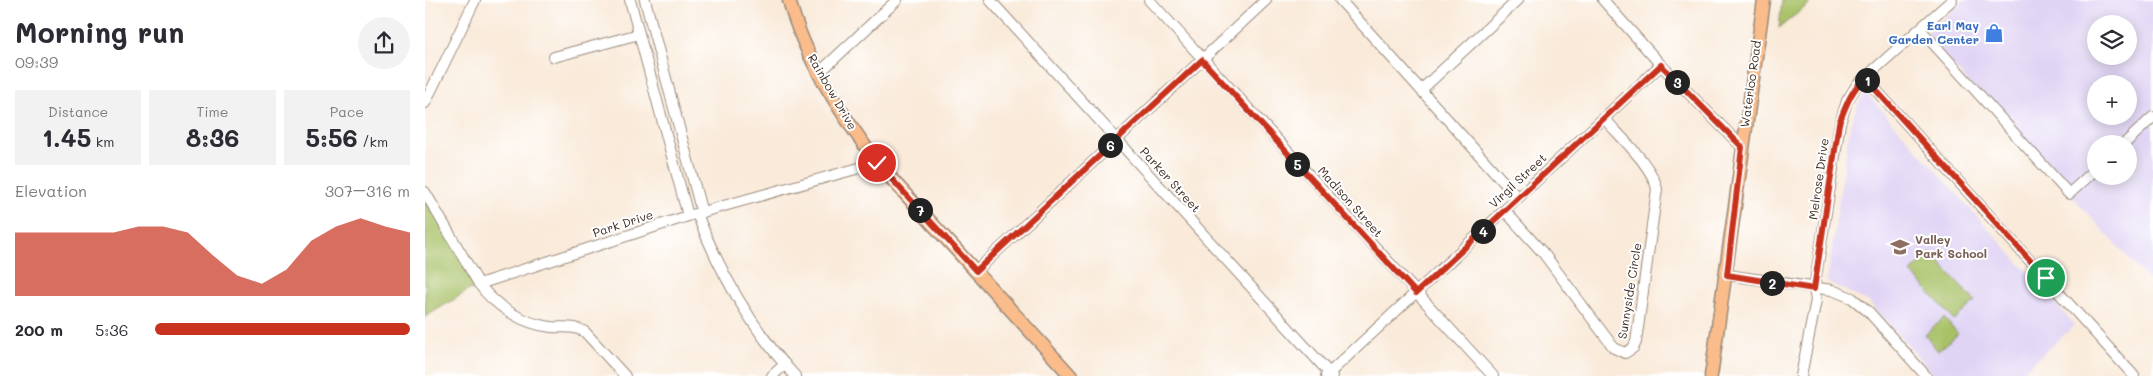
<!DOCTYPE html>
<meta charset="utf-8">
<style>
:root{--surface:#fff;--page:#f2f2f3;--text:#2b2b33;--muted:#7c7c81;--accent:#c8321e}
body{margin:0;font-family:Mali,sans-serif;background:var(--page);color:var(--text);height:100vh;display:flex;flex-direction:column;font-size:19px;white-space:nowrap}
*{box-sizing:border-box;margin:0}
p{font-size:16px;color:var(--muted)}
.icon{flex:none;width:28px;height:28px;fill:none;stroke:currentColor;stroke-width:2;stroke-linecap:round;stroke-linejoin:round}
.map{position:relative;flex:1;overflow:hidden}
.side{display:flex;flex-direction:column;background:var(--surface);width:425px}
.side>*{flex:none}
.tools{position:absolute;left:1662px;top:15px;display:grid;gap:10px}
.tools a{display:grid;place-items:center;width:50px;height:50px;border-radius:50%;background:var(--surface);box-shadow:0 2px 12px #0003;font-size:25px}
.pin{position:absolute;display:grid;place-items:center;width:42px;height:42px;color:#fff;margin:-21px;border:2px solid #fff;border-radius:50%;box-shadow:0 1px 5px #0007}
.km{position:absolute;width:25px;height:25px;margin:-12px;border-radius:50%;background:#222;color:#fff;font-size:14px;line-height:25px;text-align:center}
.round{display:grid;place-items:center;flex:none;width:52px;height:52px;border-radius:26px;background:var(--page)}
.overview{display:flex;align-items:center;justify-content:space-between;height:85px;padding:0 15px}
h1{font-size:28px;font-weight:700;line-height:38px}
.stats{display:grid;grid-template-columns:repeat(3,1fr);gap:8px;height:85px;padding:5px 15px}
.stats div{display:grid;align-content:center;border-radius:0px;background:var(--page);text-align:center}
.stats b{font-size:25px;font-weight:700}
.stats small{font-size:14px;font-weight:400}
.stats p{font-size:14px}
.chart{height:140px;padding:10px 15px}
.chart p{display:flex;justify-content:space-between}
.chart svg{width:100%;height:90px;margin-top:5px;fill:var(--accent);opacity:.7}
ul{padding:0 15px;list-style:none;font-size:16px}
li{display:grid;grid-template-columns:80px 60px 1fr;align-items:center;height:38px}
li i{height:12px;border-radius:6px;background:var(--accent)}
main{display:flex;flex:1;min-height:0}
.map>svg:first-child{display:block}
</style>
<main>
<section class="side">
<div class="overview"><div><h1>Morning run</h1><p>09:39</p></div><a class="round"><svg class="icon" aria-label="share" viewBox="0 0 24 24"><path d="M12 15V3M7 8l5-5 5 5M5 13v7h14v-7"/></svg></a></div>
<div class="stats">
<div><p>Distance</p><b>1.45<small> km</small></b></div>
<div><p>Time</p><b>8:36</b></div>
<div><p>Pace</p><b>5:56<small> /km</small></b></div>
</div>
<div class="chart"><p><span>Elevation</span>307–316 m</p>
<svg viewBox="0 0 160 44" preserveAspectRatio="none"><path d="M0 44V13L10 13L20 13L30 13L40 13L50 10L60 10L70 13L80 24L90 34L100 38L110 31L120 17L130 10L140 6L150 10L160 13V44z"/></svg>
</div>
<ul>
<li><b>200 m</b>5:36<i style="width:100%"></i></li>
</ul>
</section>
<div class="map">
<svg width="1728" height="376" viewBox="0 0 1728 376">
<rect width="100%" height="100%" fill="#fff"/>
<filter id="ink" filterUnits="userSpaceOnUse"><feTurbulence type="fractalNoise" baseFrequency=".02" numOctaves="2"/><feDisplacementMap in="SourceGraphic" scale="10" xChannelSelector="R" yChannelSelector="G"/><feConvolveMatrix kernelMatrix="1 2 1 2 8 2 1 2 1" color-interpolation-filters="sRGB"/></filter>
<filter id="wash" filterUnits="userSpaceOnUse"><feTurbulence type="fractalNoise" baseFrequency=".0096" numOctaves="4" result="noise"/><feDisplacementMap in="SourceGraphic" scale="20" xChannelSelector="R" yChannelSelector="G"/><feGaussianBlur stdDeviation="1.12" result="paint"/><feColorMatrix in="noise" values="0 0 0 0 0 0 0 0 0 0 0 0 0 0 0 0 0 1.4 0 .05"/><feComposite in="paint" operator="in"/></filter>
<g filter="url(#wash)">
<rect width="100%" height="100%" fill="#f9ead9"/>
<g fill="#e0d4f4" fill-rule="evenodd">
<path d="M1539 0H1728V285L1500 35ZM1671 24H1704V56H1671ZM1671 84H1704V116H1671ZM1671 144H1704V176H1671Z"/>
<path d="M1441 93 1650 325 1593 376H1510L1444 302 1402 282 1425 125 1434 102Z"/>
</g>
<g fill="#a8c166" stroke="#727642">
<path d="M1357 0H1389L1354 28Z"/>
<path d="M0 187 54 284 0 317Z"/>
<path d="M1506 253 1550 301 1529 320 1486 272Z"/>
<path d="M1519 318 1533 334 1513 351 1500 335Z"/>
</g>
</g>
<g filter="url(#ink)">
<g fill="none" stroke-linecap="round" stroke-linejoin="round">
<g stroke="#9a8a7c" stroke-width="12">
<g id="minor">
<path d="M205 0 263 216"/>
<path d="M220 0 277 213"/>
<path d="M565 0 907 376"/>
<path d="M724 0 1068 376"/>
<path d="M915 0 1093 198"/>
<path d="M1178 0 1236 65 1317 147"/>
<path d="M1495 29 1644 194 1671 169"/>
<path d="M129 57 214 34"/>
<path d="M394 73 472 0"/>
<path d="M1440 78 1709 376"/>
<path d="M996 90 1093 0"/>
<path d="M0 103 50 0"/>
<path d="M1699 144 1728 117"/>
<path d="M0 192 54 284 263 216 452 163"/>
<path d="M1080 211 1119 254 1189 348 1200 353 1208 348 1211 342 1232 189C1227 165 1195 137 1179 118"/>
<path d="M272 214C296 275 326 328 370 376"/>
<path d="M551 271 841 0"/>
<path d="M1302 275 1407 290 1427 298 1444 312 1501 376"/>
<path d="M54 284C70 306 98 324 126 327 138 328 149 325 160 332L200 376"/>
<path d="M347 376 360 364"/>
<path d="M901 376 1236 65"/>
<path d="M1376 376 1391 300 1389 289 1415 123 1422 101 1432 85 1527 0"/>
</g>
</g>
<g stroke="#9a8a7c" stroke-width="15">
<g id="major">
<path d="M364 0C380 60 416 113 452 163L646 376"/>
<path d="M1286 376 1339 0"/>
</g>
</g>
<use href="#minor" stroke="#fff" stroke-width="10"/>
<use href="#major" stroke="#f9bc8a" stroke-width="12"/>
</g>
</g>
<g fill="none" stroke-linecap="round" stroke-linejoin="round" filter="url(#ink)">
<g stroke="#fff" stroke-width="10">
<path id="route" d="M452 163 551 271 777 60 991 293 1236 65 1317 147 1302 275 1389 289 1414 123C1421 106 1426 90 1440 78L1621 278"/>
</g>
<use href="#route" stroke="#c8321e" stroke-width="6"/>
</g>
<defs>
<g id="shop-bare" transform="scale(1.5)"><path d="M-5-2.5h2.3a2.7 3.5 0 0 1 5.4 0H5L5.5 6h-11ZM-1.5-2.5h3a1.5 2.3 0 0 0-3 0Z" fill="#3f7fe0" stroke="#fff" stroke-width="2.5" paint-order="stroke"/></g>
<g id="school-bare" transform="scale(1.5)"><path d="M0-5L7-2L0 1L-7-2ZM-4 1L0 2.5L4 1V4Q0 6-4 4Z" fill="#8d6e63" stroke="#fff" stroke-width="2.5" paint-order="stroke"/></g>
</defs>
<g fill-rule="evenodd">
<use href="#shop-bare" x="1569" y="33"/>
<use href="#school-bare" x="1475" y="247"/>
</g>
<g text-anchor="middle" stroke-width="4" stroke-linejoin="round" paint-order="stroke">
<g font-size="12" font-weight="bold" fill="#366cbe" stroke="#fff" text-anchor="end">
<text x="1554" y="30">Earl May<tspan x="1554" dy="14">Garden Center</tspan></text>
</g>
<g font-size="12" fill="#3b2a1e" stroke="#fff">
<text transform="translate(1326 84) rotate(-82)" y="4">Waterloo Road</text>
<text transform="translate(407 92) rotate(60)" y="4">Rainbow Drive</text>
<text transform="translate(1394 179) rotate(-82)" y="4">Melrose Drive</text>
<text transform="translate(745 180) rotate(48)" y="4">Parker Street</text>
<text transform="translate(1093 181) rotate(-43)" y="4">Virgil Street</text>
<text transform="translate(925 202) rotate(48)" y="4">Madison Street</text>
<text transform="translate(198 224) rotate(-18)" y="4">Park Drive</text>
<text transform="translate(1205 291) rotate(-81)" y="4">Sunnyside Circle</text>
</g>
<g font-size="12" font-weight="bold" fill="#785e54" stroke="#fff" text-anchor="start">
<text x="1490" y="244">Valley<tspan x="1490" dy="14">Park School</tspan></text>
</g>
</g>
</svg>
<div class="tools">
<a><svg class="icon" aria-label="layers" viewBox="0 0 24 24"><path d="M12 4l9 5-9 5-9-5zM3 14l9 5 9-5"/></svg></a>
<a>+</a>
<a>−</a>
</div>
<div class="pin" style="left:1621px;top:278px;background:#1e9e55"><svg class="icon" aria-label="arrive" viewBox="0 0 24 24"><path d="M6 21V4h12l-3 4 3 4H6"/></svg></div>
<div class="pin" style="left:452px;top:163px;background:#d93025"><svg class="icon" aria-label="check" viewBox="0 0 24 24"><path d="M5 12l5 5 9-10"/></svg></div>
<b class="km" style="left:1442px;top:80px">1</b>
<b class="km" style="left:1347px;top:283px">2</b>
<b class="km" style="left:1252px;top:82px">3</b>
<b class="km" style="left:1058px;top:231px">4</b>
<b class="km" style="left:872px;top:164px">5</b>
<b class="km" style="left:685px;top:145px">6</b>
<b class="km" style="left:495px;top:210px">7</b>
</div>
</main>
